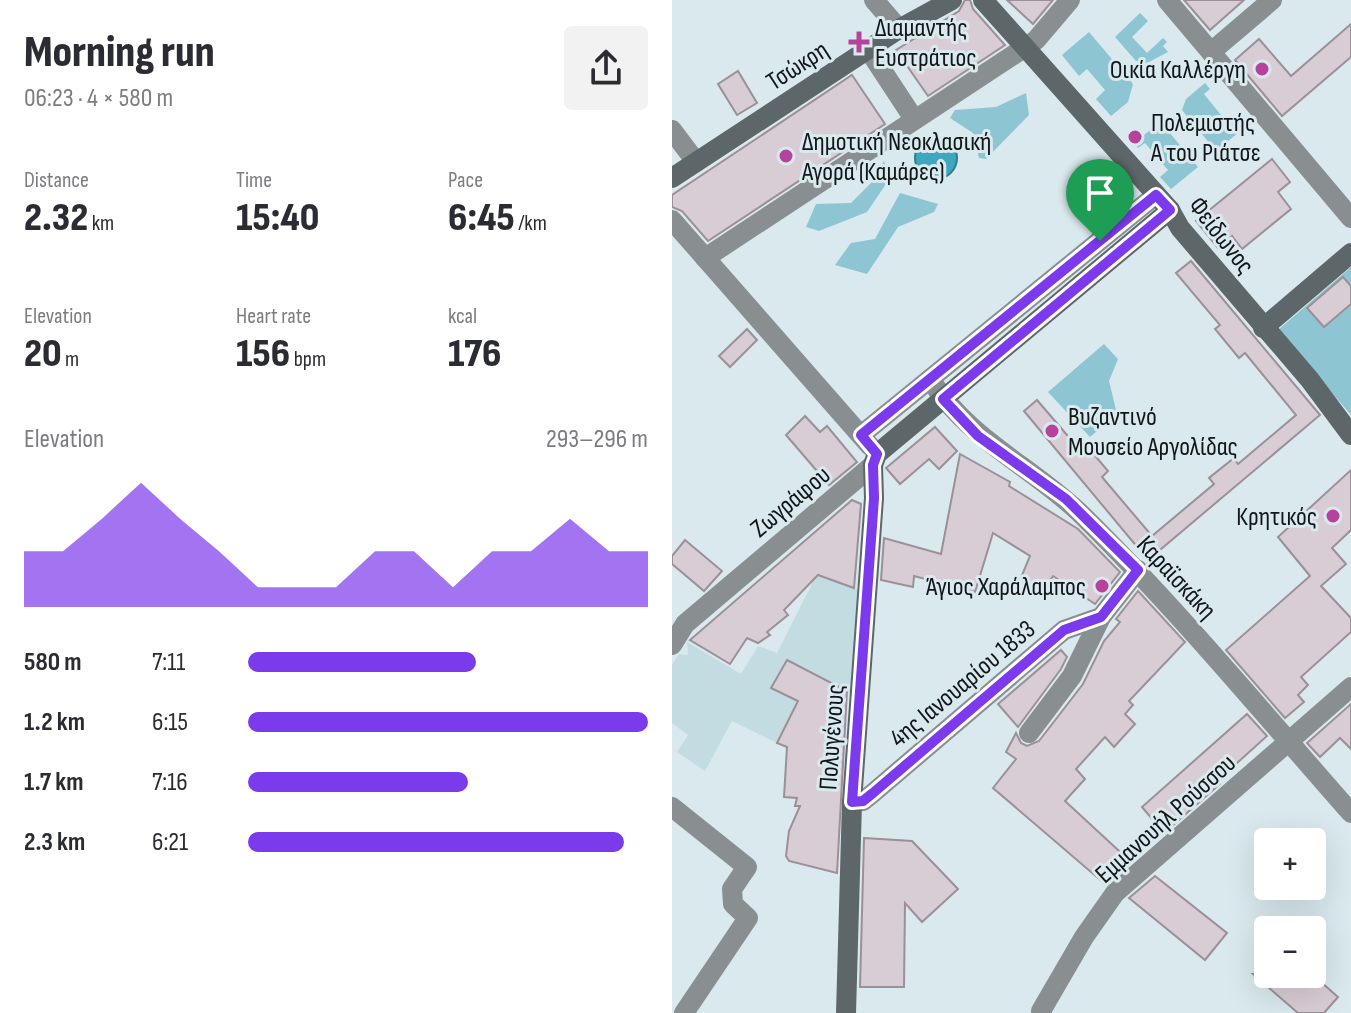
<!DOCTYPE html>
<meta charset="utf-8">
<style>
:root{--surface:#fff;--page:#f2f2f3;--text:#2b2b33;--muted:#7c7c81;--accent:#7c3aed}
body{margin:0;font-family:"Sofia Sans Condensed",sans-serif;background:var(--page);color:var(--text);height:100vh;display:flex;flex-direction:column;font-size:30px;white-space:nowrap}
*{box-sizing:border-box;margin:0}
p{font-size:26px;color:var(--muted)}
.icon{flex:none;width:44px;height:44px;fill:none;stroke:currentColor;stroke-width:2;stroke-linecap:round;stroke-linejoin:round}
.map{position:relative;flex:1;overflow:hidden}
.details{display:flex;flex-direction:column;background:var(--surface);width:672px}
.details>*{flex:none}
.controls{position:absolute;left:582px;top:828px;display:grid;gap:16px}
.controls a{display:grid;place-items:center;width:72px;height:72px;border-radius:8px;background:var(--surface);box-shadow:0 8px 32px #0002;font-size:40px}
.pin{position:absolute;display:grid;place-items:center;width:68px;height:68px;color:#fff;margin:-82px -34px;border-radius:50% 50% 50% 0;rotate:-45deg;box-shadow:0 0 8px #0007}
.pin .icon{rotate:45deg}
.round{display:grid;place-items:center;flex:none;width:84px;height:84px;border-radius:8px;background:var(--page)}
.summary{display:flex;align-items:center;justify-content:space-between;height:136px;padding:0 24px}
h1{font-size:44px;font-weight:800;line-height:60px}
.metrics{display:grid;grid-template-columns:repeat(3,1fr);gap:12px;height:136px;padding:8px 24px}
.metrics div{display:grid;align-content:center}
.metrics b{font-size:40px;font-weight:800}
.metrics small{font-size:22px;font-weight:400}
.metrics p{font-size:22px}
.chart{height:224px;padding:16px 24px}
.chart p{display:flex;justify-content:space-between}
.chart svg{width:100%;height:144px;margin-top:8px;fill:var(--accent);opacity:.7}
ul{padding:0 24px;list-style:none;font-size:26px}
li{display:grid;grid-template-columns:128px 96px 1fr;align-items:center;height:60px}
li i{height:20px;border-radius:10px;background:var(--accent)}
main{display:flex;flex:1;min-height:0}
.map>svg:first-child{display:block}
</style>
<main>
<section class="details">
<div class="summary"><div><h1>Morning run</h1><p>06:23 · 4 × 580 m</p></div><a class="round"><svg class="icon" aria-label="share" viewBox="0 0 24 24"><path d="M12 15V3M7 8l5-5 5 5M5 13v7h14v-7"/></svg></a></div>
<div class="metrics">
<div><p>Distance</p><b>2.32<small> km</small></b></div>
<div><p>Time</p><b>15:40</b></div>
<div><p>Pace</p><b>6:45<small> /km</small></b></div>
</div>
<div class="metrics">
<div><p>Elevation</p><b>20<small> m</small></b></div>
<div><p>Heart rate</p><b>156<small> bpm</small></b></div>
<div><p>kcal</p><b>176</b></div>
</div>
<div class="chart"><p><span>Elevation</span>293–296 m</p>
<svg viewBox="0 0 160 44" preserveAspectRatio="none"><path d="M0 44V27L10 27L20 17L30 6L40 17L50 27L60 38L70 38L80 38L90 27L100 27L110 38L120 27L130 27L140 17L150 27L160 27V44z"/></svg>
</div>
<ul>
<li><b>580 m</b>7:11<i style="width:57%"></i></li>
<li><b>1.2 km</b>6:15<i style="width:100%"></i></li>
<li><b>1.7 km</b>7:16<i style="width:55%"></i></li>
<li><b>2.3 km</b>6:21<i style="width:94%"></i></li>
</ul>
</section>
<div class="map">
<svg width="679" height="1013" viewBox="0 0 679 1013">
<rect width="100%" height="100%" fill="#d9e9ed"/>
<path fill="#c3dce2" d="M145 574 187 590 179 693 115 660 99 688 126 701 105 743 60 721 33 771 5 752 16 735 0 723V665L7 654 16 655 15 642 69 674 86 646 105 653Z"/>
<g fill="#8dc5d3">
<path d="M468 13 476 21 460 37 475 53 491 38 495 42 491 46 496 52 475 63 464 61 443 37Z"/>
<path d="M417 32 461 84 456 102 439 116 424 99 433 90 415 69 407 76 390 55Z"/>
<path d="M533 83 538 89 532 94 553 120 561 115 572 128 544 151 510 110 514 99Z"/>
<path d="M354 93 357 115 314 159 307 158 301 133 278 118 283 110 324 107Z"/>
<path d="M492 126 526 167 499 189 488 177 496 170 473 143 466 148 462 143 481 128Z"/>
<path d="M212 161 218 178 195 212 147 231 134 227 144 204 179 203 199 183Z"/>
<path d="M228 193 266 204 262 212 226 227 195 274 163 265 179 243 203 239Z"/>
<path d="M679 267V415L606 330Z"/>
<path d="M432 344 446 359 437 381 445 414 418 437 376 392Z"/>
</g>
<circle fill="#3ca7bf" stroke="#2f7c8d" stroke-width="2" cx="264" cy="158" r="21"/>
<g fill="#d9cdd5" stroke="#9b9097" stroke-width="2">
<path d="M293 0H298L301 9 333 45 256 96 224 50 287 11Z"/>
<path d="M335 0H381L361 24Z"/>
<path d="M512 0H572L538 30Z"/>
<path d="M679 24V57L610 116 563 60 587 39 619 76Z"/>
<path d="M66 71 85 103 65 115 46 84Z"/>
<path d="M180 75 213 124 36 241 10 211 0 207V195Z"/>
<path d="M600 159 618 182 606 192 619 209 570 249 560 236 546 248 524 221Z"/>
<path d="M519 261 648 415 476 560 352 411 365 400 413 456 419 451 436 471 430 477 480 536 542 484 537 478 562 458 566 464 624 415 573 353 567 358 543 329 548 325 504 273Z"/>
<path d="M671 277 679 286V304L652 327 635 308Z"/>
<path d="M75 329 85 340 58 367 47 356Z"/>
<path d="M133 416 148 432 155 426 185 462 157 485 114 435Z"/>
<path d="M263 427 285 451 267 469 257 459 228 484 214 468Z"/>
<path d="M288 454 338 482 337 486 406 529 448 572 423 604 381 576 369 593 348 580 358 556 321 533 303 592 242 576 241 587 209 580 212 538 269 554Z"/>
<path d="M679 470V530L660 548 674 564 649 586 679 618V632L629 677 636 685 626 695 632 702 613 718 554 650 638 576 606 537Z"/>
<path d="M180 500 189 504 182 588 146 575 112 610 116 615 95 632 98 635 86 643 75 638 58 664 18 640Z"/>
<path d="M13 540 50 571 32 591 0 564V556Z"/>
<path d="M466 591 513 642 457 701 461 705 453 714 463 724 442 747 433 737 404 769 413 779 393 801 459 862 433 884 321 788 344 759 334 752 344 733 349 743 355 746 367 741 411 684 432 641 448 622 444 619Z"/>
<path d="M389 650 395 657 389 669 346 727 326 704Z"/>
<path d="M115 660 175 691 165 873 117 861 114 856 117 831 128 806H123L125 798 112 797 115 747 105 743 126 701 99 688Z"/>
<path d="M679 704V749L668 738 648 757 635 743Z"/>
<path d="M575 714 595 736 545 781 548 784 492 833 470 807Z"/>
<path d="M192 838 240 841 286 889 250 922 233 903 232 987H188Z"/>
<path d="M483 876 555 933 533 960 457 898Z"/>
<path d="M581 974H640L666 997 652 1013H626Z"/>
</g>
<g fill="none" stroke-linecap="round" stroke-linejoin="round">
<g stroke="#898f91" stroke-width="20">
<path d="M202 0 227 29"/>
<path d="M495 0 679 218"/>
<path d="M196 49 242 119"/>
<path d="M539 52 600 0"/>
<path d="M0 130 24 162"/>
<path d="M0 220 198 446"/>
<path d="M33 258 364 40 398 0"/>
<path d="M258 379C297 440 361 467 411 516 506 610 591 713 679 813"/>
<path d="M189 435 484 195"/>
<path d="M0 645 13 624 201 465"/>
<path d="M357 733 400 676 429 617"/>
<path d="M180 802 191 801 201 793 392 630 429 617 466 570"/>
<path d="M0 807 75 867 60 889 61 904 76 918 12 1013"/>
<path d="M369 1011 412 937 443 893 679 687"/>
</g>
<g stroke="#5d6669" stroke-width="20">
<path d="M311 0 498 210 508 228 638 380 679 435"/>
<path d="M0 178 227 29 280 0"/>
<path d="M591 328 679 253"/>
<path d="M174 1013 180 802 202 498 201 465 205 454 498 210"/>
</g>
</g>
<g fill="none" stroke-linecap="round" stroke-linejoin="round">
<g stroke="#fff" stroke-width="16">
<path id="route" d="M484 195 498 210 271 399 306 436 394 499 466 570 429 617 392 630 201 793 191 801 180 802 202 498 201 465 205 454 189 435Z"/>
</g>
<use href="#route" stroke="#7c3aed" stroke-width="10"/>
</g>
<g fill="#b5429b" stroke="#d9e9ed" stroke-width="3">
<path d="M183 30h8v8h8v8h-8v8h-8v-8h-8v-8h8z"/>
<circle cx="590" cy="69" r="8"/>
<circle cx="463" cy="137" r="8"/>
<circle cx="114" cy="156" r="8"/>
<circle cx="380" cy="431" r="8"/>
<circle cx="661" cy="516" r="8"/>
<circle cx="430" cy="586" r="8"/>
</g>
<g text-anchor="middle" stroke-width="6" stroke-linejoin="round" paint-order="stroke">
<g font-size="26" fill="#111618" stroke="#d9e9ed" text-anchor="start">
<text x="203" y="36">Διαμαντής<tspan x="203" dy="30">Ευστράτιος</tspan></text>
<text x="574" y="78" text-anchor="end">Οικία Καλλέργη</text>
<text x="479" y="131">Πολεμιστής<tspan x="479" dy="30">Α του Ριάτσε</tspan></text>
<text x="130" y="150">Δημοτική Νεοκλασική<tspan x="130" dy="30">Αγορά (Καμάρες)</tspan></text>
<text x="396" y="425">Βυζαντινό<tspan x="396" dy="30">Μουσείο Αργολίδας</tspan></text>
<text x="645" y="525" text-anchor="end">Κρητικός</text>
<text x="414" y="595" text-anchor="end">Άγιος Χαράλαμπος</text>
</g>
<g font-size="26" fill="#111618" stroke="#d9e9ed">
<text transform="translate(125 65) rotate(-33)" y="9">Τσώκρη</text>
<text transform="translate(550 235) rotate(52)" y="9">Φείδωνος</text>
<text transform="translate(118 501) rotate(-40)" y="9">Ζωγράφου</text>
<text transform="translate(505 577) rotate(47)" y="9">Καραϊσκάκη</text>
<text transform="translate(290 683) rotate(-40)" y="9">4ης Ιανουαρίου 1833</text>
<text transform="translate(159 737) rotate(-86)" y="9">Πολυγένους</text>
<text transform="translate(493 818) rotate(-42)" y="9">Εμμανουήλ Ρούσσου</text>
</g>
</g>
</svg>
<div class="controls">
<a>+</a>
<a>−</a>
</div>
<div class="pin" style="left:428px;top:241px;background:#1e9e55"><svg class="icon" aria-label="arrive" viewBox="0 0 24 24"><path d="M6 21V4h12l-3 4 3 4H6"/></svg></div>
</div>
</main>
